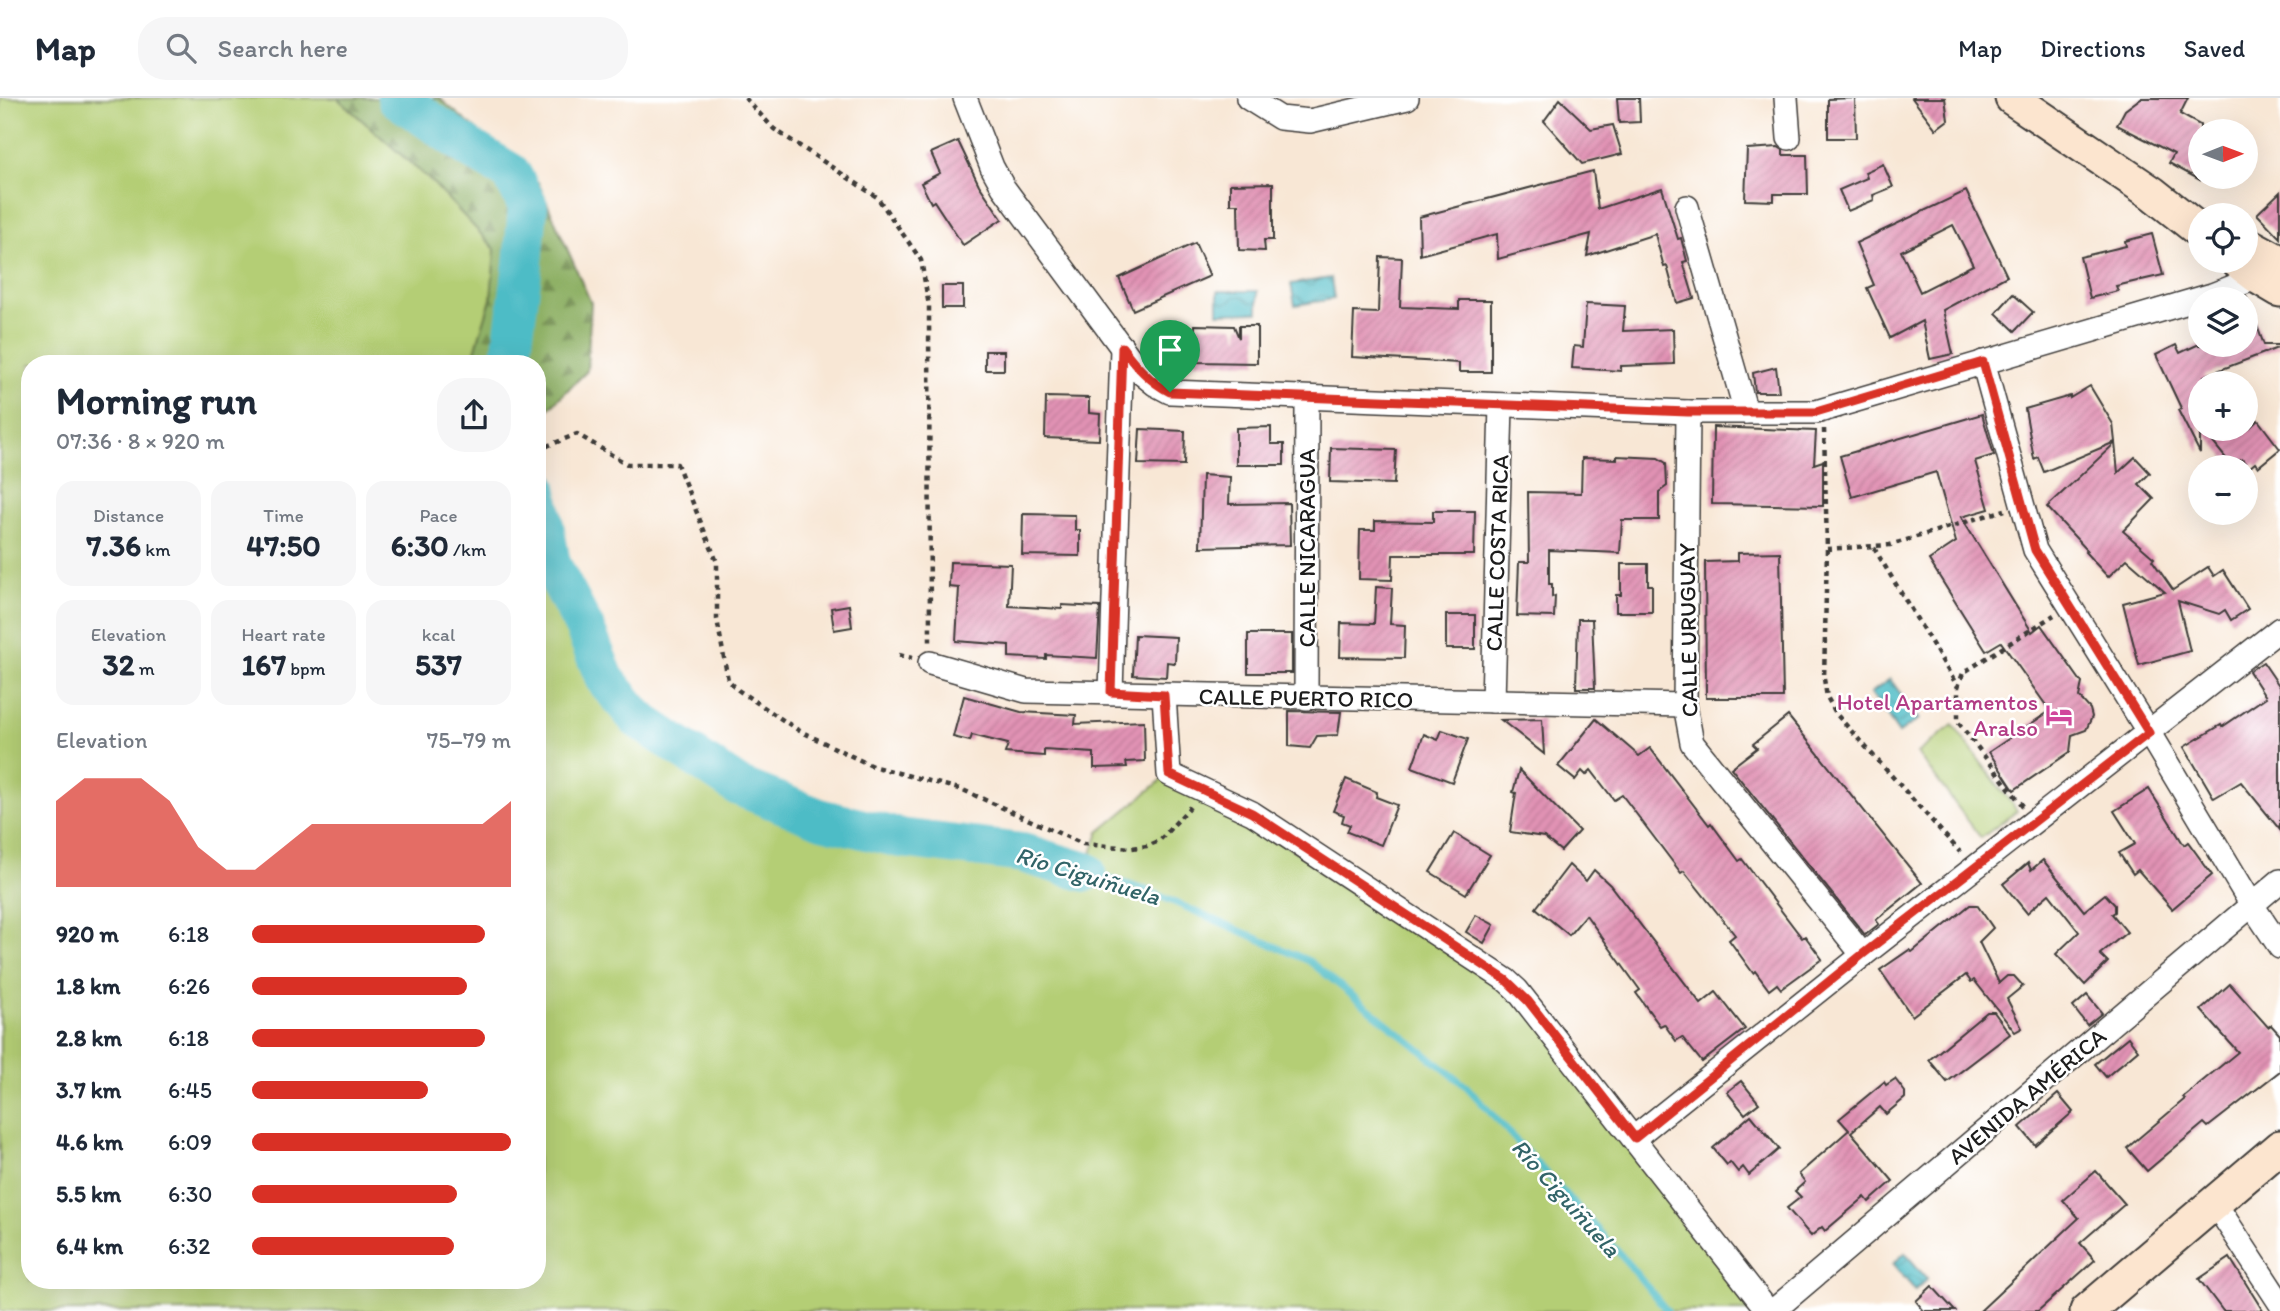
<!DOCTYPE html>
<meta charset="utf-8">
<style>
:root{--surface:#fff;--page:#f6f6f7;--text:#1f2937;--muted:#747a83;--line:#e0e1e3;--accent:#d93025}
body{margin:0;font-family:Itim,sans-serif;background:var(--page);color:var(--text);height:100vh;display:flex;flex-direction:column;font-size:26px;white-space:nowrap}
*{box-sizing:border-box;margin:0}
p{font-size:23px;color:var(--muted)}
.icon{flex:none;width:38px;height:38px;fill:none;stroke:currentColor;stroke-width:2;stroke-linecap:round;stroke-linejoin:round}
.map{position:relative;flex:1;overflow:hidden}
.panel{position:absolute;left:21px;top:257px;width:525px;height:934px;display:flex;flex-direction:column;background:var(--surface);border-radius:28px;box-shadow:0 7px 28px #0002}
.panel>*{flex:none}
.needle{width:46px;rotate:89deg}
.fabs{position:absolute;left:2188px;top:21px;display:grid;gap:14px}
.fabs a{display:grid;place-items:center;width:70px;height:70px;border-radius:50%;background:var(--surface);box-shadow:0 7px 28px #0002;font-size:35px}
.pin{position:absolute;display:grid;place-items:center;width:60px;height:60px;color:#fff;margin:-72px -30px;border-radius:50% 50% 50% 0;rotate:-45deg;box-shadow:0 0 7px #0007}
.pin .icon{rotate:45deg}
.round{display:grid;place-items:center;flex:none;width:74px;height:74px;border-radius:28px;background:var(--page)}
.overview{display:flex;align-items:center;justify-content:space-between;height:119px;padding:0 35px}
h1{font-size:38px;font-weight:800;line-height:52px}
.metrics{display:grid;grid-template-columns:repeat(3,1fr);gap:10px;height:119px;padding:7px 35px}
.metrics div{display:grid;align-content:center;border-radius:18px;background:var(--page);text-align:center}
.metrics b{font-size:30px;font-weight:800}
.metrics small{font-size:19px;font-weight:400}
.metrics p{font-size:19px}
.chart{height:196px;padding:14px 35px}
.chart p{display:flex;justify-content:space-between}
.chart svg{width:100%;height:126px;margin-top:7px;fill:var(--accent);opacity:.7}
ul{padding:0 35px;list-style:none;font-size:23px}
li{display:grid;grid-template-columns:112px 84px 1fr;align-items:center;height:52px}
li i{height:18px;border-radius:9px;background:var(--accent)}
header{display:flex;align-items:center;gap:42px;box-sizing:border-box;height:98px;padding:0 35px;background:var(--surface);border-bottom:2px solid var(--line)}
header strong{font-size:33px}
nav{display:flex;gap:38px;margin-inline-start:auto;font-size:24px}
.search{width:490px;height:63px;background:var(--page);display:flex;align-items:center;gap:18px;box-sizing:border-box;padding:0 24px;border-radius:28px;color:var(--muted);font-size:26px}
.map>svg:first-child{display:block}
</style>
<header>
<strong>Map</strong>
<div class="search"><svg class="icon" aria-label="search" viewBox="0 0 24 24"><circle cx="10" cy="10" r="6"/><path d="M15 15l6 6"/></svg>Search here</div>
<nav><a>Map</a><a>Directions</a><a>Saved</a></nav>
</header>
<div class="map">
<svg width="2280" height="1213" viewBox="0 0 2280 1213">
<defs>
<pattern id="forest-firs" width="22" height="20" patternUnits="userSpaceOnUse" patternTransform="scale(1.75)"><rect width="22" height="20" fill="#8fb166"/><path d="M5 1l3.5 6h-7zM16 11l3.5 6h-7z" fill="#748f53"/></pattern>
<pattern id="water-waves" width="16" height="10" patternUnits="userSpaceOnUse" patternTransform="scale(1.75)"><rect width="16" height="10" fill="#4ebcc6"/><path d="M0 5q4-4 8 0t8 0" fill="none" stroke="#4098a0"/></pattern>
<pattern id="building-hatch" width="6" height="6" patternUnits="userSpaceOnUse" patternTransform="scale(1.75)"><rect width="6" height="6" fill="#e192b4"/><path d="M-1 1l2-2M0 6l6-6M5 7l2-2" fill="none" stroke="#c07d9a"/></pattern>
</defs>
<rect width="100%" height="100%" fill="#fff"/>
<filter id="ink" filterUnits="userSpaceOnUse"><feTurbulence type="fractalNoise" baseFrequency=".0143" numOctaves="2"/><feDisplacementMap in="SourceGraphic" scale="14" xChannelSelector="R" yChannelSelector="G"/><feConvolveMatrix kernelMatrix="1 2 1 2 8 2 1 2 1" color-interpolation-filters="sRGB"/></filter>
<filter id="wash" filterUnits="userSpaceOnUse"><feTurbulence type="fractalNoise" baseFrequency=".00686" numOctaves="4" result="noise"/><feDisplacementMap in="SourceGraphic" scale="28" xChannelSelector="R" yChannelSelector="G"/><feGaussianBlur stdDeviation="1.57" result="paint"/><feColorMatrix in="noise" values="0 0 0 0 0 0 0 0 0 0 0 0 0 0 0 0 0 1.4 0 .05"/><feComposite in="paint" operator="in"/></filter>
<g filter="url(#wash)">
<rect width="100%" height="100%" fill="#f8e7d5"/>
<g fill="#b4ce74" stroke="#687548" stroke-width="2">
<path d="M0 0H397L511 75 510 266H30V1183H537V389L551 467 585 531 605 581 638 621 738 688 822 721 900 740 1022 755 1086 774 1099 734 1169 676 1506 882 1768 1213H0Z"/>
<path d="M1953 627 2017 713 1981 740 1917 655Z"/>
</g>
<path fill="url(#forest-firs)" stroke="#566641" stroke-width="2" d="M337 0H439L538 84 591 205 587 273 542 317 537 320V266H471L491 201 495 151 433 85Z"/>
<g fill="url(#water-waves)" stroke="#356c71" stroke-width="2">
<path d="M1331 180 1334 201 1295 207 1291 186Z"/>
<path d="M1218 193H1258V214L1218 215Z"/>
<path d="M1890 581 1919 621 1899 635 1871 595Z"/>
<path d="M1905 1155 1927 1181 1915 1192 1893 1166Z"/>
</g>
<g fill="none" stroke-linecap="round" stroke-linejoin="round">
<path stroke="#4ebcc6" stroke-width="7" d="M1086 774 1144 791 1309 863 1467 989 1621 1157 1667 1213"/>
<g stroke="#4ebcc6" stroke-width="40">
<path d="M397 0 471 51 511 75 528 108 523 166 510 266"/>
<path d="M537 389 551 466 585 531 605 581 638 621 738 688 822 721 900 740 1022 755 1086 774"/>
</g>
</g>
<g id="blocks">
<g fill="url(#building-hatch)" fill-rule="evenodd">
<path d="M1617 0H1639L1640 24 1619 25Z"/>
<path d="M1855 0 1856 40H1828V1Z"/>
<path d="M1912 0H1945L1948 22 1936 31Z"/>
<path d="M2141 0H2188L2180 16 2200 27V82L2169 65 2174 56 2117 27 2125 12Z"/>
<path d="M1560 1 1591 31 1613 27 1622 56 1582 66 1544 23Z"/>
<path d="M958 43 979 87 1002 121 963 147 934 103 931 105 921 85 940 75 931 55Z"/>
<path d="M1778 49 1783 52V57H1807L1808 96H1774V103L1745 102 1747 51Z"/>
<path d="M1883 66 1893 89 1873 97 1874 102 1848 113 1839 92 1867 80 1865 74Z"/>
<path d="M1593 73 1598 111 1662 90 1678 141 1681 140 1687 163 1683 164 1694 200 1677 205 1667 168 1664 169 1655 136 1587 158 1591 136 1498 161 1497 136 1420 157 1419 119Z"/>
<path d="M1273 85V142H1264L1265 153 1239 152 1238 106H1230V86Z"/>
<path d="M1966 93 2007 178 1943 212 1953 256 1930 261 1922 223 1890 240 1867 190 1874 187 1856 145ZM1953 127 1973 167 1920 194 1901 153Z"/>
<path d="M2280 94V140L2257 116Z"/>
<path d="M2152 136 2163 177 2116 188 2118 193 2090 200 2080 159 2126 148 2125 143Z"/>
<path d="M1195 145 1210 178 1133 212 1119 180Z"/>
<path d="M1380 159 1402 160 1400 209 1459 211V202H1491V274H1459V265L1352 259 1354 214 1378 215Z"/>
<rect x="942" y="188" width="21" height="22"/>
<path d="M2013 196 2033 214 2015 233 1996 215Z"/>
<path d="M2247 200 2264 247H2280V249L2204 278 2207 285H2200V355L2178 312 2181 310 2156 257 2176 247 2180 255 2197 247H2245V201Z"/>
<path d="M1586 206 1625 208 1623 233 1673 231 1674 266 1621 268V273L1572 270 1574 248 1583 249Z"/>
<path d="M1195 227 1234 228 1239 240V228H1257V265L1194 264Z"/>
<rect x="985" y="253" width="19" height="19"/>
<path d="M1776 269 1779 294H1755L1753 275Z"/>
<path d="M2090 288 2113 326 2115 344 2044 374 2038 359 2034 361 2025 311 2070 298V300Z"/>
<path d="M1046 299 1089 300V315L1100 316 1099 342 1045 340Z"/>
<path d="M1982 316 1994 357 1975 363 1989 411 1961 419 2032 534 2041 527 2082 585 2079 599 2090 611 2092 619 2086 632 2072 637 2070 654 2014 692 1989 654 2050 613 2001 544 1986 553 1929 462 1956 444 1936 374 1852 399 1840 358Z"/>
<path d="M2258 322 2280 351 2258 369 2255 365 2249 370 2242 361 2233 369 2202 331H2248Z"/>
<path d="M1271 329V346H1284V367H1236V330Z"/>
<path d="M1713 329 1816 333 1814 366 1823 363V408L1712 406Z"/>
<path d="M1140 331 1185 333 1184 367 1138 366Z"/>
<path d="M2115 345 2118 375 2135 359 2150 375 2139 386 2154 401 2123 433 2154 460 2152 462 2173 492 2208 469 2214 478 2223 472 2248 511 2231 522 2225 512 2219 516 2178 503 2190 553 2139 567 2123 505 2165 494 2127 461 2108 479 2085 454 2087 452 2047 409Z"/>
<path d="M1331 350 1396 352 1394 386 1330 384Z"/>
<path d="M1617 358 1658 360 1666 365 1667 388 1659 394V422H1622L1620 455 1549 452V486H1552V499L1555 498 1554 519 1517 518 1519 464H1529L1528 394 1581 395 1582 360 1617 361Z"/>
<path d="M1202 377 1230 379 1229 406 1289 405 1290 447 1200 449Z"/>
<path d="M1433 413H1475L1474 457H1393L1392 482 1359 481 1360 432H1375V423L1433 424Z"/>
<path d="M1023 416 1075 417V432H1080V458L1022 457Z"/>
<path d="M1780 454 1783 600H1706L1705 464 1738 463V455Z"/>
<path d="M950 464 1011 466 1009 508 1062 511V507L1100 509 1097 560 1046 557V561L1009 559V547L956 543 959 490 949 489Z"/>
<path d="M1621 466H1648V487H1652V514H1616V497H1621Z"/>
<path d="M1376 489 1392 490 1390 526 1405 527 1404 560 1340 559 1341 525 1374 526Z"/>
<path d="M849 507 852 529 834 532 831 510Z"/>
<rect x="1446" y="517" width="29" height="34"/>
<path d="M1578 521H1592L1595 590H1576Z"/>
<rect x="1248" y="536" width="44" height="39"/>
<path d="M1135 537 1176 539 1175 565 1167 564 1166 579 1133 577Z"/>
<path d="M2263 564 2280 589V732L2241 684 2214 700 2184 649 2221 627 2222 629 2266 599 2249 573Z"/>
<path d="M964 598 1021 614 1076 617 1075 626 1144 623 1145 663 1126 664 1127 669 1094 670V655L1044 652V658L1005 655 1008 646 972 637 970 643 953 639Z"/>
<path d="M1289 613 1341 614 1338 637 1317 638 1310 650 1289 648Z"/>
<path d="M1788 618 1922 785 1876 822 1879 826 1865 837 1731 670 1757 650 1753 646Z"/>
<path d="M1542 621 1544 656 1501 622Z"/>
<path d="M1596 621 1639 658 1650 650 1709 727 1711 725 1739 763 1742 761 1802 840 1805 838 1822 861 1781 891 1777 886 1769 892 1755 873 1753 875 1729 842 1735 837 1684 773 1681 775 1622 697 1614 702 1591 672 1586 677 1582 673 1575 682 1558 668Z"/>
<path d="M1442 632 1468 641 1452 684 1412 669 1424 636 1438 642Z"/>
<path d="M1519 672 1579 733 1561 753 1544 739 1510 734 1516 695 1513 694Z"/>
<path d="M1346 681 1377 694 1376 699 1397 707 1381 747 1347 734 1350 727 1342 724 1344 717 1333 713Z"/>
<path d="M2149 691 2184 747 2188 744 2212 777 2172 811 2138 772 2133 776 2119 755 2135 746 2114 713Z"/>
<path d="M1454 735 1490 757 1466 796 1430 774Z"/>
<path d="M2043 762 2084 813 2105 796 2115 807V814L2112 816 2127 834 2100 856 2108 864 2085 887 2056 856 2079 834 2049 796 2027 815 2003 786 2028 765 2031 772Z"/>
<path d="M1569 767 1586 783 1594 772 1610 787 1701 906 1716 894 1745 931 1702 964 1682 939 1676 943 1664 926 1660 928 1636 895 1640 892 1586 817 1569 837 1536 810Z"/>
<path d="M1970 807H1977L1993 830 1979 844 1999 885 2007 878H2014L2023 888 2007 901 2022 930 2015 934 1974 882 1971 884 1966 877 1912 918 1880 872 1909 852 1912 854Z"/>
<path d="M1476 817 1494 827 1484 845 1466 834Z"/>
<path d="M2230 886 2268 929 2271 927 2280 937V973L2208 1029 2204 1025 2147 1073 2127 1050 2185 1001 2183 999 2238 954 2201 912Z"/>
<path d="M2087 897 2102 915 2087 927 2073 909Z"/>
<path d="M1987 914H1994L2010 936 1947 984 1929 962Z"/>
<path d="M2128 939 2138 952 2106 979 2095 966Z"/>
<path d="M1895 981 1905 994V1000L1886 1016 1880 1009 1851 1034 1893 1083 1869 1104 1865 1099 1825 1133 1822 1129 1811 1138 1787 1110 1801 1099 1795 1093 1805 1084 1799 1076 1849 1032 1839 1021 1884 984 1886 987Z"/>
<path d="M1741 983 1759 1005 1745 1016 1727 994Z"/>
<path d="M2058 996 2073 1014 2035 1047 2020 1029Z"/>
<path d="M1751 1017 1779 1051 1749 1077 1743 1069 1738 1074 1730 1064 1727 1067 1713 1050Z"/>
<path d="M2096 1073 2125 1106 2080 1145 2095 1162 2038 1213H1980L2079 1120 2063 1102Z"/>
<path d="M2230 1160 2263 1213H2223L2199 1181Z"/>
<path d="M1932 1188 1955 1213H1924L1916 1203Z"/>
</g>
</g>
</g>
<g filter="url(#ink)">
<use href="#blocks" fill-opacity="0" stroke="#3d3a38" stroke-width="2"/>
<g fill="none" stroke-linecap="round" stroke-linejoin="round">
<g stroke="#3d3a38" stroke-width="26">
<g id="street">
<path d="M965 0 992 69 1003 89 1140 274 1155 286 1170 294 1688 314H1816L2212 197 2258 179"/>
<path d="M1248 0 1280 20 1310 23 1407 0"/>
<path d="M1786 0 1789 40"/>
<path d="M1687 109 1746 314"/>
<path d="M1983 264 2035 452 2149 635 2252 807 2280 849"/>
<path d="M1688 314 1685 607 1692 645 1863 857"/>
<path d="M930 565 1026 593 1685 607"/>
<path d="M1111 594 1122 249"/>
<path d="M1164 597 1169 676 1252 715 1506 882 1517 892 1768 1213"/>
<path d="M1306 600 1307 300"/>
<path d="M1493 603 1501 307"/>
<path d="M1635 1039 1863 857 2280 531"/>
<path d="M2214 1104 2280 1205"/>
<path d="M1773 1213 2280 783"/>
</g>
</g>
<g stroke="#3d3a38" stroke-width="37">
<g id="secondary">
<path d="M2012 0 2152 95 2200 133"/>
<path d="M2245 145 2280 164"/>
<path d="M2237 163 2258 179 2280 192"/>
<path d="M2087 1213 2280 1049"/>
</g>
</g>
<g stroke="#3d3a38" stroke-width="4.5" stroke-dasharray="5 5" stroke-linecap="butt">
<path d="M745 0 774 31 877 99 921 162 929 208 930 547"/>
<path d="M1824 331 1827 451 1890 447 2005 412"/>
<path d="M537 352 577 336 627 366H677L717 464V521L728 582 738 592 798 632 872 668 963 692 1083 746 1132 750 1147 748 1159 743 1190 709"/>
<path d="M1874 450 1958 589"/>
<path d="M1827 451 1824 581 1827 599 1837 617 1960 754"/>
<path d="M899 557 912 560"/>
<path d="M2023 708 1958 624V589L1963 575 2054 517"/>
</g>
<use href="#street" stroke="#fff" stroke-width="23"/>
<use href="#secondary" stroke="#fce5cf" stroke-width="33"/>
</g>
</g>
<g fill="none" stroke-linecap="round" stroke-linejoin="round" filter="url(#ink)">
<g stroke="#fff" stroke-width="14">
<path id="route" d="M1122 249C1136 268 1149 283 1170 294L1688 314H1816L1983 264 2035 452 2149 635 1863 856 1635 1040 1528 903 1506 882 1252 715 1169 676 1164 597 1111 594Z"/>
</g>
<use href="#route" stroke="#d93025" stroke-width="9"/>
</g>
<defs>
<g id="hotel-bare" transform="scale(2.1)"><path d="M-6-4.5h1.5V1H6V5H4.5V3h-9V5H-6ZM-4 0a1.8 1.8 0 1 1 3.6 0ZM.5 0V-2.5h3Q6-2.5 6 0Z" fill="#d1479c" stroke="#fff" stroke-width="2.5" paint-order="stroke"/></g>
</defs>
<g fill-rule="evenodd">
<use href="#hotel-bare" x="2059" y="617"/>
</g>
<g text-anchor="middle" stroke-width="5" stroke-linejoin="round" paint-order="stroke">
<g font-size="23" fill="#1c1c1c" stroke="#fff">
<text transform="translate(1307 450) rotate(-90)" y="8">CALLE NICARAGUA</text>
<text transform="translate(1497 455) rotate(-88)" y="8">CALLE COSTA RICA</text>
<text transform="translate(1688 532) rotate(-91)" y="8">CALLE URUGUAY</text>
<text transform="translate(1306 600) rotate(1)" y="8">CALLE PUERTO RICO</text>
<text transform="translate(2027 998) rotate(-40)" y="8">AVENIDA AMÉRICA</text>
</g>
<g font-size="23" fill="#b23c85" stroke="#fff" text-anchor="end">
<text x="2038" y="612">Hotel Apartamentos<tspan x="2038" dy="26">Aralso</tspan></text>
</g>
<g font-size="24" font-style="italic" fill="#326468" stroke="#fff">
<text transform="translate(1088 778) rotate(17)" y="8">Río Ciguiñuela</text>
<text transform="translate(1566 1100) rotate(48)" y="8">Río Ciguiñuela</text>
</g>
</g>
</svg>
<div class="fabs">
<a><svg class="needle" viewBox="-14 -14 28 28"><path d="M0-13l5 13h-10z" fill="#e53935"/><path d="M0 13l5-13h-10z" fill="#747a83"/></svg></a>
<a><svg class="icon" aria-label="locate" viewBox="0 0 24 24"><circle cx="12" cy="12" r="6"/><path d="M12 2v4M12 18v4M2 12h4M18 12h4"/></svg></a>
<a><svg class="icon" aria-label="layers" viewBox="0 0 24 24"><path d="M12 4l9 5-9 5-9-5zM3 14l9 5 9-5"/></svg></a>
<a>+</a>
<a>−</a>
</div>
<div class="pin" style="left:1170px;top:294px;background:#1e9e55"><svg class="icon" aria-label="arrive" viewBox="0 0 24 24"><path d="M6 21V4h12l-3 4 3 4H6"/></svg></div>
<section class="panel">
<div class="overview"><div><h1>Morning run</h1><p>07:36 · 8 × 920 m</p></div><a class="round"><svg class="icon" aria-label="share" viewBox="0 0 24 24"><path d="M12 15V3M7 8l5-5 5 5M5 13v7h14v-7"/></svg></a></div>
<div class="metrics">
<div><p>Distance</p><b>7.36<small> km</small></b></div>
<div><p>Time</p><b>47:50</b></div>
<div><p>Pace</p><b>6:30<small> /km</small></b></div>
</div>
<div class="metrics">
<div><p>Elevation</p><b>32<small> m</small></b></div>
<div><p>Heart rate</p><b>167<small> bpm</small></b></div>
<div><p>kcal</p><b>537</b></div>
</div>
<div class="chart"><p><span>Elevation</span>75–79 m</p>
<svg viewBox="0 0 160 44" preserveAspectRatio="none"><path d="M0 44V14L10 6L20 6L30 6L40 14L50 30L60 38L70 38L80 30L90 22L100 22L110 22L120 22L130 22L140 22L150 22L160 14V44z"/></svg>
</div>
<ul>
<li><b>920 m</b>6:18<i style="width:90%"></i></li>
<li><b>1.8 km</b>6:26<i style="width:83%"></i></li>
<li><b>2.8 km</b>6:18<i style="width:90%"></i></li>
<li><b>3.7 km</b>6:45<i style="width:68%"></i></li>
<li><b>4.6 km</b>6:09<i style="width:100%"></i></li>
<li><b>5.5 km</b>6:30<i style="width:79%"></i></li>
<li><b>6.4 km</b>6:32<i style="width:78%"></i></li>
</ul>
</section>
</div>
